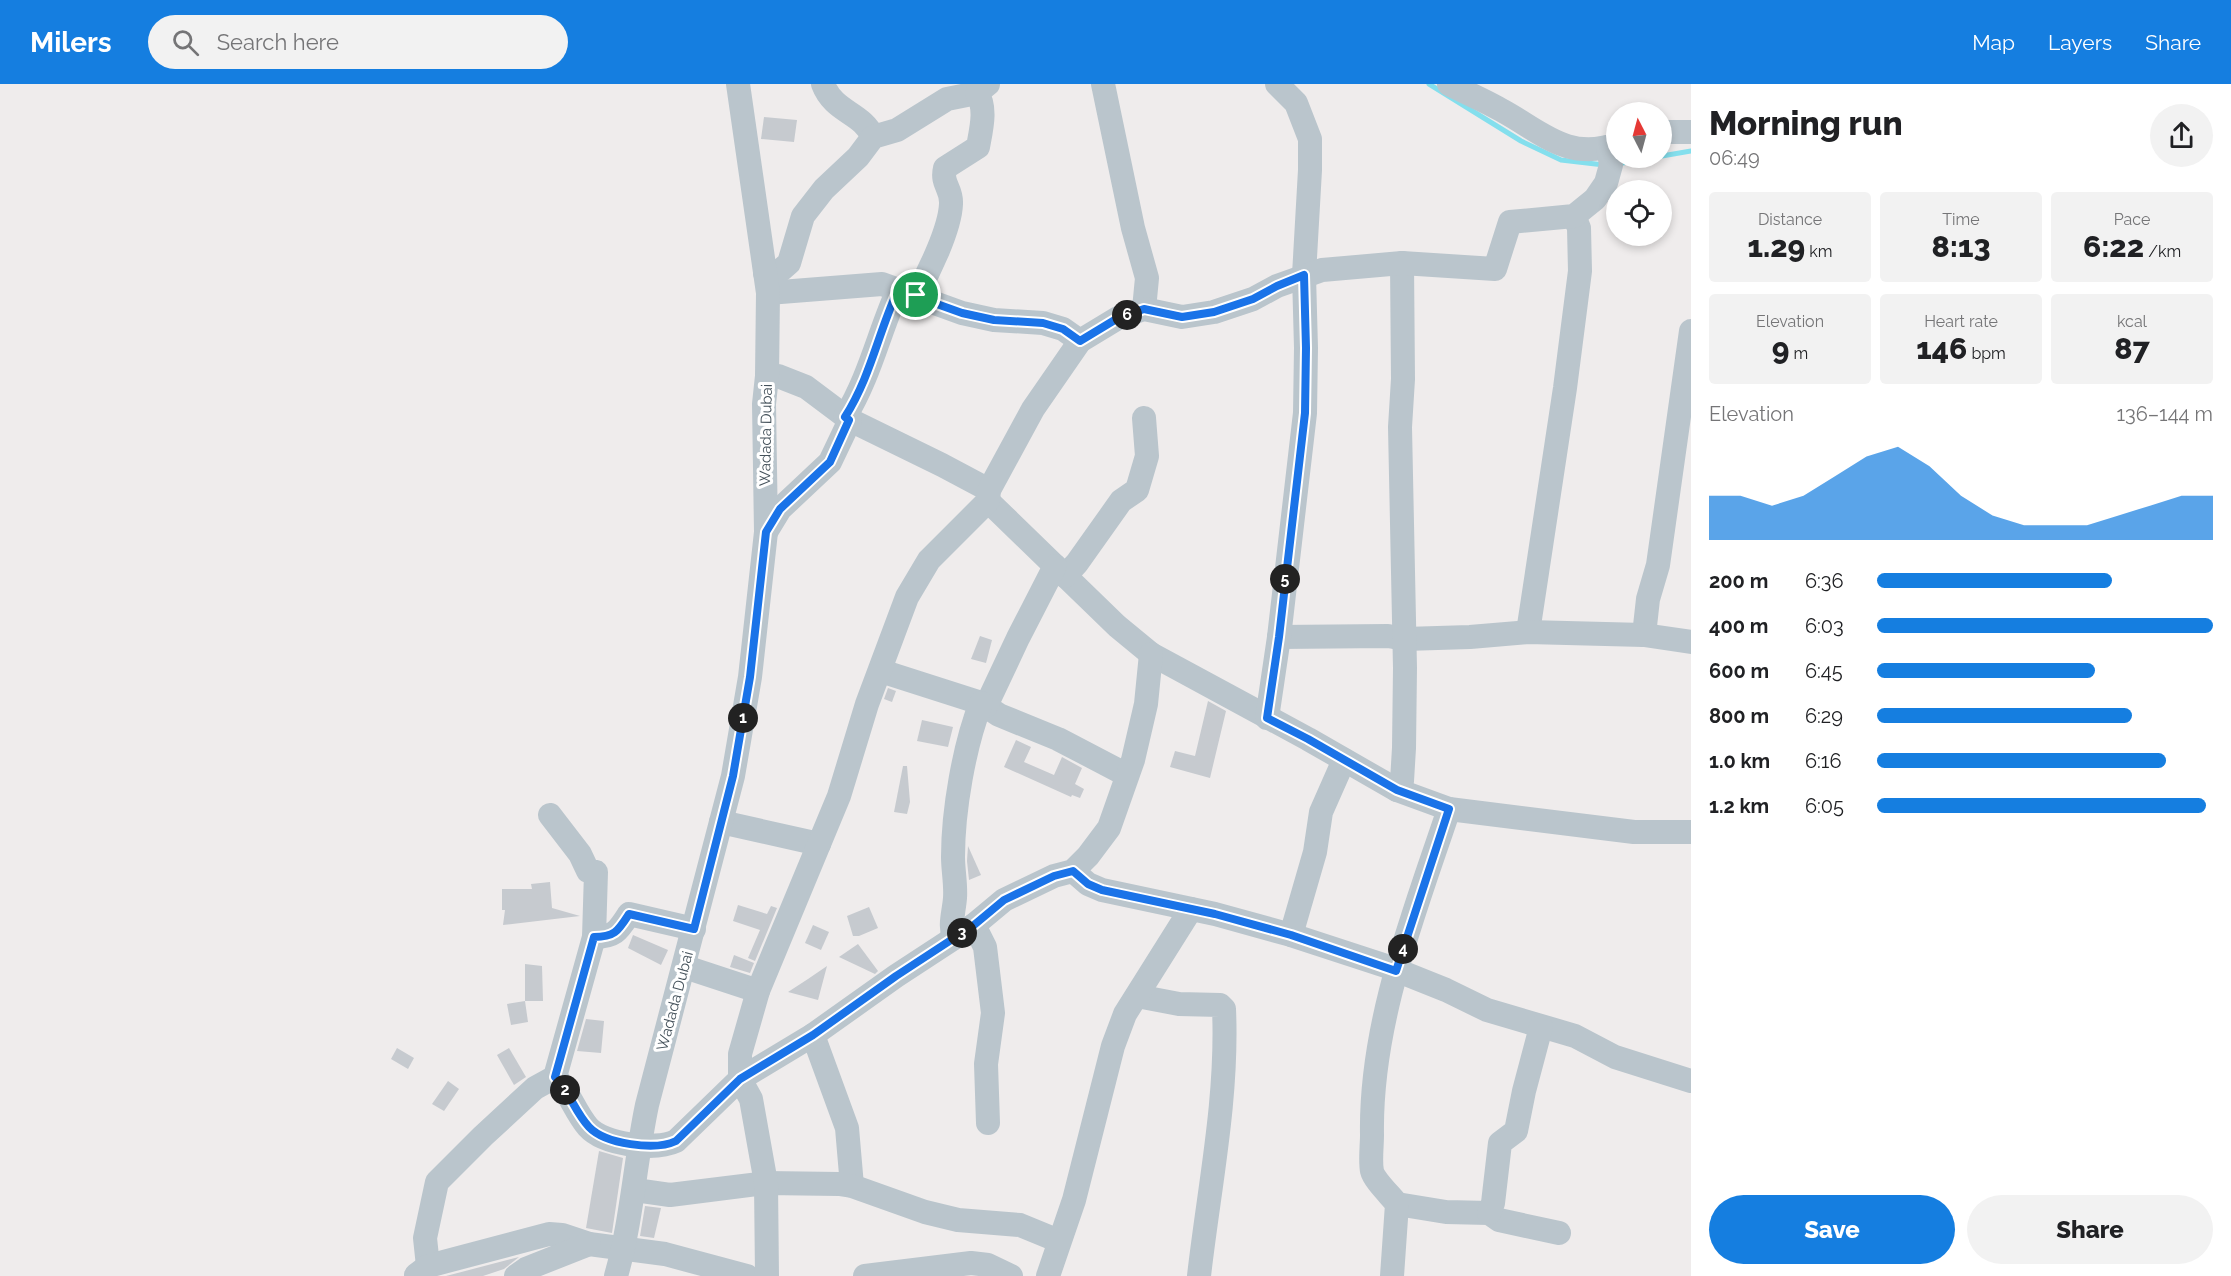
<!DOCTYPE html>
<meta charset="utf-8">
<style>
:root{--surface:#fff;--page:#f2f2f2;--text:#202124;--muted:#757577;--accent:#157ee0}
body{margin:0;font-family:Raleway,sans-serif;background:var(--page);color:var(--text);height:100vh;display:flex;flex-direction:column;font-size:22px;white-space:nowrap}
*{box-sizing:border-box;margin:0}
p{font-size:20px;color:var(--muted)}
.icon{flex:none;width:33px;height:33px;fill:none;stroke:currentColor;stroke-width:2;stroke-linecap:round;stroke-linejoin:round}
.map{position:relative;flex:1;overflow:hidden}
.details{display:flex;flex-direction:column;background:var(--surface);width:540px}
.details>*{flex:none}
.needle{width:39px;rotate:354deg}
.controls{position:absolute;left:1606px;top:18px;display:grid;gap:12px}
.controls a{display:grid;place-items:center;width:66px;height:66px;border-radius:50%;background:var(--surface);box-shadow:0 3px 9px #0003;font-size:30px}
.pin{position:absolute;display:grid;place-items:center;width:51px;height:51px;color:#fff;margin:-26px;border:3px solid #fff;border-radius:50%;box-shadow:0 2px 6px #0007}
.km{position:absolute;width:30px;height:30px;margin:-15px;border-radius:50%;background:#222;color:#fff;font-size:16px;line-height:30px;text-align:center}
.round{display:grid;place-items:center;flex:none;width:63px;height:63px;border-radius:32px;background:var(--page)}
.summary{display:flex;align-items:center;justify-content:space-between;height:102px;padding:0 18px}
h1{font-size:33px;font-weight:800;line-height:45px}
.metrics{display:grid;grid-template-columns:repeat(3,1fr);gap:9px;height:102px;padding:6px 18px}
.metrics div{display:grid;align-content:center;border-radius:6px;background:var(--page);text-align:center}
.metrics b{font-size:30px;font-weight:800}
.metrics small{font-size:16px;font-weight:400}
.metrics p{font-size:16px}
.chart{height:168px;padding:12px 18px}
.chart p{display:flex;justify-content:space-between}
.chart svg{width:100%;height:108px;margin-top:6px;fill:var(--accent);opacity:.7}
.action{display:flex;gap:12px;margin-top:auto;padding:12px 18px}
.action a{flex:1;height:69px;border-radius:36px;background:var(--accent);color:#fff;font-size:24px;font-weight:800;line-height:69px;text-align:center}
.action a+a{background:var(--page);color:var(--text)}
ul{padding:0 18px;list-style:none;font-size:20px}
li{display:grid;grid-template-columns:96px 72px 1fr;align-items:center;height:45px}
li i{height:15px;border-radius:8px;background:var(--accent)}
header{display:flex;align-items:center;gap:36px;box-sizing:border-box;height:84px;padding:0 30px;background:var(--accent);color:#fff}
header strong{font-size:28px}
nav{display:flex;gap:33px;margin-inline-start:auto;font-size:21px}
.search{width:420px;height:54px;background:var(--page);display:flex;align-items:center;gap:15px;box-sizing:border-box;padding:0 21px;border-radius:33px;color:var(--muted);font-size:22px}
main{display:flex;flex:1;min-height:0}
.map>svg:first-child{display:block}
</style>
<header>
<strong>Milers</strong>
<div class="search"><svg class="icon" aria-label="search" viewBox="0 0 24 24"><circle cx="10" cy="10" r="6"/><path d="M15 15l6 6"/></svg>Search here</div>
<nav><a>Map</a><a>Layers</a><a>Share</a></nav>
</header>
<main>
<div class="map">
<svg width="1691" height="1192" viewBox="0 0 1691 1192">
<rect width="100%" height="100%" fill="#efecec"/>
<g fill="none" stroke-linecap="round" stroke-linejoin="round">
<g stroke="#84dfed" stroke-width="5">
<path d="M1429 0 1521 57 1561 76 1604 81"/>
<path d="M1662 72 1691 67"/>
<path d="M1616 80 1654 74"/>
</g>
</g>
<g fill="#c6cacf">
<path d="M764 33 797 36 794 58 761 55Z"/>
<path d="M980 552 992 556 986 579 971 575Z"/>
<path d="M888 604 896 607 892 618 884 615Z"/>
<path d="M1208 617 1226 627 1210 694 1170 683 1175 667 1195 672Z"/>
<path d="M922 636 953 643 948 663 917 657Z"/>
<path d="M1016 656 1031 663 1024 678 1054 691 1062 673 1082 684 1075 700 1084 705 1080 714 1072 711 1071 713 1004 683Z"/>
<path d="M903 682H907L910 718 907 730 894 728Z"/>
<path d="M968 762 981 791 969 796 967 777Z"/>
<path d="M550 798 552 824 580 832 503 841 505 826H502V805H532L531 800Z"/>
<path d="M738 821 767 830 771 822 777 824 755 877 748 874 760 846 733 837Z"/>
<path d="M869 823 878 844 859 852H853L847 832Z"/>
<path d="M813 841 829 848 821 866 805 859Z"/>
<path d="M633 851 668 866 661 881 628 864Z"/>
<path d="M858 860 878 887 875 890 839 873Z"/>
<path d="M734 871 754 879 750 889 730 883Z"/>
<path d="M525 880 542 882 543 917H525Z"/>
<path d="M827 882 818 916 788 908 808 895Z"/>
<path d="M525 917 528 938 511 941 507 920Z"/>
<path d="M586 935 604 937 601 969 577 967Z"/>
<path d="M397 964 414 974 408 985 391 975Z"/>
<path d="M509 964 526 993 514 1001 497 971Z"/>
<path d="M448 997 459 1005 444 1027 432 1020Z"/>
<path d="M599 1067 623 1074 612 1149 586 1144Z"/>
<path d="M645 1122 661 1124 654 1154 640 1152Z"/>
<path d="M519 1173 504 1185 483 1192H446Z"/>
</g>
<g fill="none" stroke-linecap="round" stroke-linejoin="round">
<g stroke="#bac5cc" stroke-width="24">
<path d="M823 0C834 29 862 28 873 53"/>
<path d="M1103 0 1133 144 1147 194 1144 225"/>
<path d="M1449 0C1467 9 1486 17 1503 27 1543 49 1568 77 1617 60"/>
<path d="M1662 48H1691"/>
<path d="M765 189 781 186 789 179 803 132 824 105 858 73 873 53 897 46 947 15 977 9 988 0"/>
<path d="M768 209 882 200 962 229 994 236 1043 239 1063 245 1080 257"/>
<path d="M916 211C929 188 950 145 951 120 952 104 941 101 945 84L978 63C981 46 987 24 977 9"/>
<path d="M767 292H778L806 303 850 336 942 381 989 406"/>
<path d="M845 333C870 292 879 248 898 206"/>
<path d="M988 417 1117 542 1151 570 1308 655 1397 706 1449 725 1634 748H1691"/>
<path d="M766 448 780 425 830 378 850 336"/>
<path d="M1065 492 1077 479 1121 417 1137 406 1147 372 1144 334"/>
<path d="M1528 548 1565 304 1580 187 1579 144 1574 132"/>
<path d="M1644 551 1648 515 1658 481 1691 247"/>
<path d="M1279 553 1388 552 1405 555 1470 553 1528 548 1644 551 1691 558"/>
<path d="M881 587 981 619 999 631 1058 655 1127 691"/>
<path d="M986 622 1018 554 1055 482"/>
<path d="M1267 634 1279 553 1305 329 1306 264 1304 191 1310 86V55L1296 19 1277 0"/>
<path d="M1397 706 1402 697 1404 664 1405 584 1400 343 1403 295 1402 179"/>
<path d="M721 738 819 760"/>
<path d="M1073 787 1088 800 1102 806 1215 830 1291 851 1386 882 1446 906 1487 926 1575 952 1615 973 1691 997"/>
<path d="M974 841 985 863 993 929 986 980 988 1039"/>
<path d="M1291 851 1315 768 1321 728 1344 676"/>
<path d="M594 853C615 853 618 847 629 830L694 845"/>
<path d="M954 854C949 841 954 828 955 814 956 800 953 786 953 773 953 727 964 662 981 619"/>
<path d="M685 883 758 907"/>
<path d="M1137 912 1179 920 1220 921 1224 925C1228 1015 1209 1104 1199 1192"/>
<path d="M813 951 847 1044 852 1102"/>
<path d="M555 993C569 1007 575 1028 588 1043 604 1061 655 1067 676 1057L740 995 813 951 896 892 974 841 1004 816 1054 792 1073 787 1088 772 1109 744 1133 676 1146 620 1151 570"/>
<path d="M635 1106 670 1111 766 1099 839 1100 852 1102 925 1128 958 1136 1020 1141 1059 1157"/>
<path d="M1397 1120 1446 1128 1489 1129 1499 1136 1559 1149"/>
<path d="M1489 1129 1493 1119 1500 1059 1516 1047 1524 1007 1541 943"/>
<path d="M428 1182 425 1154 437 1098 483 1052 535 1004 555 993 594 853 596 788 588 787 580 770 550 731"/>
<path d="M416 1191 428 1182 549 1150 562 1151 589 1160 665 1170 747 1192"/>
<path d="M516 1192 526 1185 589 1160"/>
<path d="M616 1192C632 1136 635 1078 647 1021L733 692 750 593 766 448 764 320 767 292 768 209 738 0"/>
<path d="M767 1192 766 1099 751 1015 740 995V970L758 907 839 712 867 620 907 513 929 476 988 417 989 406 1033 325 1080 257 1118 234 1144 225 1182 233 1214 228 1253 215 1277 202 1322 186 1402 179 1495 185 1510 138 1574 132 1595 115 1606 99 1611 81 1608 63"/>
<path d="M865 1192 971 1179 988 1181 1011 1192"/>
<path d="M1048 1192 1074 1116 1113 962 1125 930 1191 825"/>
<path d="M1392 1192 1397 1120C1391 1112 1374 1096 1372 1087 1370 1077 1372 1062 1372 1051 1370 939 1414 830 1449 725"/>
</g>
</g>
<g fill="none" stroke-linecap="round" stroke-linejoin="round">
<g stroke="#fff" stroke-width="12">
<path id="route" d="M1304 191 1306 264 1305 329 1279 553 1267 634 1308 655 1397 706 1449 725 1396 887 1291 851 1215 830 1102 806 1088 800 1073 787 1054 792 1004 816 974 841 896 892 813 951 740 995 676 1057C655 1067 605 1060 589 1043 575 1028 569 1007 555 993L594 853C615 853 618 847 629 830L694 845 733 692 750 593 766 448 780 425 830 378 849 336 845 333C871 292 878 249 898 206L962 229 994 236 1043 239 1063 245 1080 257 1118 234 1144 225 1182 233 1214 228 1253 215 1277 202Z"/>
</g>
<use href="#route" stroke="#1a73e8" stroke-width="8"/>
</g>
<g text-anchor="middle" stroke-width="6" stroke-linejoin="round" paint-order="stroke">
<g font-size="15" fill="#44515a" stroke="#fff">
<text transform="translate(766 351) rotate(-89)" y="5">Wadada Dubai</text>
<text transform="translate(675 917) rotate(-75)" y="5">Wadada Dubai</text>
</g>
</g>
</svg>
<div class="controls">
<a><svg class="needle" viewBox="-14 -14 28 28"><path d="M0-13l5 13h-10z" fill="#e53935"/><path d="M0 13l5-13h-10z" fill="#757577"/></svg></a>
<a><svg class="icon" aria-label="locate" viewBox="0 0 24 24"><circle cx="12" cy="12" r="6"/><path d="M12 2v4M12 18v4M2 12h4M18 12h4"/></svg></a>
</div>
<div class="pin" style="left:916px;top:211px;background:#1e9e55"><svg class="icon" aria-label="arrive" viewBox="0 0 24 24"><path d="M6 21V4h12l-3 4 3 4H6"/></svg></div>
<b class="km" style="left:743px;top:634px">1</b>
<b class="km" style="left:565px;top:1006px">2</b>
<b class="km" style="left:962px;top:849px">3</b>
<b class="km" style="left:1403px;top:865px">4</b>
<b class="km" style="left:1285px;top:495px">5</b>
<b class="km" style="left:1127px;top:231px">6</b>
</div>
<section class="details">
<div class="summary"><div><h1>Morning run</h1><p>06:49</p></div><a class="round"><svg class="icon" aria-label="share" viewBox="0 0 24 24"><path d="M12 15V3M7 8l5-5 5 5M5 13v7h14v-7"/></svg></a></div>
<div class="metrics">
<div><p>Distance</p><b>1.29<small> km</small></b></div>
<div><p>Time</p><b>8:13</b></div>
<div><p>Pace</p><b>6:22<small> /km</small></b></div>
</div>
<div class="metrics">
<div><p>Elevation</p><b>9<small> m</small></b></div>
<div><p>Heart rate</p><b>146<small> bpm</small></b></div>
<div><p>kcal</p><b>87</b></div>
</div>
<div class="chart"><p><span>Elevation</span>136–144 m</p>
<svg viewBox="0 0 160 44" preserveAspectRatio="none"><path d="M0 44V26L10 26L20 30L30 26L40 18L50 10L60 6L70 14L80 26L90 34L100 38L110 38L120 38L130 34L140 30L150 26L160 26V44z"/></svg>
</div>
<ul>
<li><b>200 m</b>6:36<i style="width:70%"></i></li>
<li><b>400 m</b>6:03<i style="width:100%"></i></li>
<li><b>600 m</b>6:45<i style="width:65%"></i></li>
<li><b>800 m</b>6:29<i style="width:76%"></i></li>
<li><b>1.0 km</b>6:16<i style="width:86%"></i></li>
<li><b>1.2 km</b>6:05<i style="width:98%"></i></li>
</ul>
<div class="action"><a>Save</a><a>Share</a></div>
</section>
</main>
